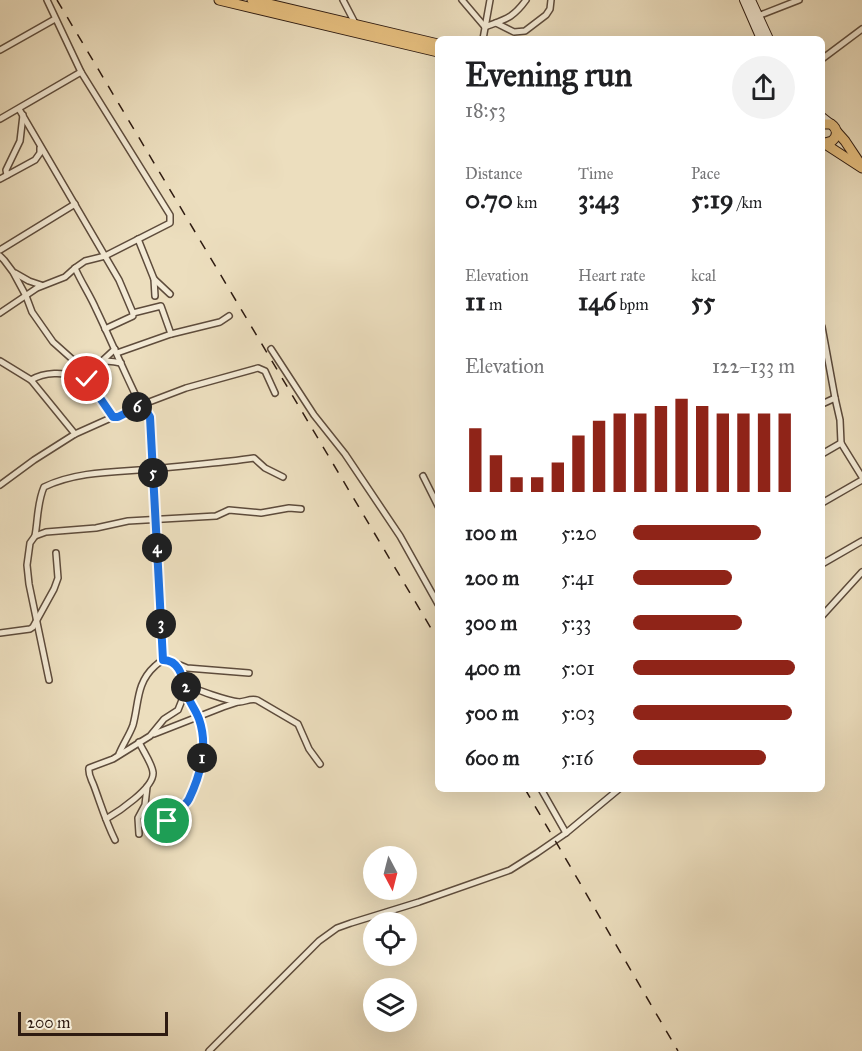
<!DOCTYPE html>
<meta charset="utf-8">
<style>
:root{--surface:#fff;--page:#f2f2f2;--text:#202124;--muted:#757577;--accent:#8f2418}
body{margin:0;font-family:"IM FELL Great Primer",serif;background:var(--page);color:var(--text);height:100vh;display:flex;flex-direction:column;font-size:22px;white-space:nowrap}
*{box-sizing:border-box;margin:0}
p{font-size:20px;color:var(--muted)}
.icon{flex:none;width:33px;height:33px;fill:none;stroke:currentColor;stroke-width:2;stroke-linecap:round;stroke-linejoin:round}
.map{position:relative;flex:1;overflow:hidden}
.sheet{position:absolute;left:435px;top:36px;width:390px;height:756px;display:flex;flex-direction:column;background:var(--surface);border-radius:9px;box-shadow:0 6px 24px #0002}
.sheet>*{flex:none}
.needle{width:39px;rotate:173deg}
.tools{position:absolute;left:363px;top:846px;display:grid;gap:12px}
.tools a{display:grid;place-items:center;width:54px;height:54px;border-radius:50%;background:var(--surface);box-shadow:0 6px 24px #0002;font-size:30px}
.scale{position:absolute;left:18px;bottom:15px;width:150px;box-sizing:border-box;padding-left:6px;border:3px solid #2e1b11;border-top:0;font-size:16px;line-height:21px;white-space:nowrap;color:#2e1b11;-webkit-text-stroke:4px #f3ead5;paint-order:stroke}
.pin{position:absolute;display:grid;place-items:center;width:51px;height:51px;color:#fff;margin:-26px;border:3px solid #fff;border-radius:50%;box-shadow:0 2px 6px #0007}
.km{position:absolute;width:30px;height:30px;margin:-15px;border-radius:50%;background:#222;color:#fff;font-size:16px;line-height:30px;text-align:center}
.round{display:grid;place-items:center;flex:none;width:63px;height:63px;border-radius:32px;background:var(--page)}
.summary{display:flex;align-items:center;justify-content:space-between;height:102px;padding:0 30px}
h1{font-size:33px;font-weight:800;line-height:45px}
.metrics{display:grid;grid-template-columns:repeat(3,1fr);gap:9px;height:102px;padding:6px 30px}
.metrics div{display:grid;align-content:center}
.metrics b{font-size:26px;font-weight:800}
.metrics small{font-size:16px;font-weight:400}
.metrics p{font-size:16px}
.chart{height:168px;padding:12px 30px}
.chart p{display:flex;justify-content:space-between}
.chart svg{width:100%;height:108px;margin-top:6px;stroke:var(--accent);stroke-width:6}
ul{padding:0 30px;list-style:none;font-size:20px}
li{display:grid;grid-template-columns:96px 72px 1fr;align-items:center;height:45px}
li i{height:15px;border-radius:8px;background:var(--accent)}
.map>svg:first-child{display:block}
</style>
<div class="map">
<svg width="862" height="1051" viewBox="0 0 862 1051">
<rect width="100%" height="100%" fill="#ecdebe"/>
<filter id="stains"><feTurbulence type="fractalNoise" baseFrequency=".00333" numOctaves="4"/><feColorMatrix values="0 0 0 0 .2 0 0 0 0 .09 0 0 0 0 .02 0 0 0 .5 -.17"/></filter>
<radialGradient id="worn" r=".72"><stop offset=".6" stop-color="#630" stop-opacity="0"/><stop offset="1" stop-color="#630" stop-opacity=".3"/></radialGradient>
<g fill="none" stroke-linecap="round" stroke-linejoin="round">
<g stroke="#5e4c3c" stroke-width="8">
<g id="minor">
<path d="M343 0 355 23"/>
<path d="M462 0 485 27"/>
<path d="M758 16 799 0"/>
<path d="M496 23 514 32 525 31 546 15 550 9 551 0"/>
<path d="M485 27C506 19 513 18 526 0"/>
<path d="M483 39 490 0"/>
<path d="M0 50 55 19"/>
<path d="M822 59 862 29"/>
<path d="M19 109 119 280 133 313"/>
<path d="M0 119 81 72"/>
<path d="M7 175 6 170 20 141 23 115"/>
<path d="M0 179 35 160 40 153V148"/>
<path d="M138 239 154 279 155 296"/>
<path d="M0 250 75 204"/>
<path d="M0 256 4 260 13 272 26 296 32 312 53 342 81 367 113 417H118L136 407 186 388 258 368 265 371 275 393"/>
<path d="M75 268C81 282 90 295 96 309 111 340 124 372 139 402 142 408 147 411 150 417L163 660"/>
<path d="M15 273 29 281 41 285"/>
<path d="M154 279 170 294"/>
<path d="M0 313 37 288 65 277 75 268 85 261 105 256 170 223V215L81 72 47 0"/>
<path d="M822 327 835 398"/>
<path d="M105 329 133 316V313L161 306 171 334 220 322 229 316"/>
<path d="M271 349 314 415 345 454 400 536 438 604"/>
<path d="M117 353 171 334"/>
<path d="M0 361 31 380 75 434"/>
<path d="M81 367 101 362 115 349"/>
<path d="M31 380C48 370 67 374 86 376 100 363 100 358 121 363"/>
<path d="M822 404 835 398 840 420 841 443 862 477"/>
<path d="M822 454 841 443"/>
<path d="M423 476 438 506"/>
<path d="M0 485 34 460 75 434 113 417"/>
<path d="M822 503 862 480"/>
<path d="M35 536C38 520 37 503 44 487 77 471 117 472 153 469 187 465 221 463 254 458L265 468 283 477"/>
<path d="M822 564 862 541"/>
<path d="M822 616 862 572"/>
<path d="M0 633 30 629 33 627 54 589 58 578 56 553"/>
<path d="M175 663 187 668 249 673"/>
<path d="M49 680 29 584 27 565 30 543 35 536 46 532 96 528 128 521 216 516 229 510 261 513 289 508 301 509"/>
<path d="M154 734 223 707 238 702"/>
<path d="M119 754C123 744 130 734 133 725 139 703 136 683 155 666 160 661 165 658 172 661 180 666 181 678 187 684 194 690 229 701 239 702 245 702 250 698 257 700L298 724 309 749 320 764"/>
<path d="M541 789 566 833"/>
<path d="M106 819C118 812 154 788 153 773 153 765 143 751 139 742"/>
<path d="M139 834 138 818 145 805 147 787"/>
<path d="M115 840C106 822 101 805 94 786 91 778 88 775 89 768L113 759 150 736 164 719 178 710 184 695 185 682C186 686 186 692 187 696 189 703 195 710 198 717 208 744 201 770 190 795 185 808 178 805 171 814 167 819 165 826 164 832"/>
<path d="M209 1051 319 941 337 928 351 923 419 902 510 870 537 853 566 833 619 789"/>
</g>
</g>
<g stroke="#2e1b11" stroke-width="10">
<g id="secondary">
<path d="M744 0 761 39"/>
<path d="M751 0 769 39"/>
<path d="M822 117 831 124"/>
</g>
</g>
<g stroke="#2e1b11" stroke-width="11">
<g id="trunk">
<path d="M219 0 438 52"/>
<path d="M252 0 438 44"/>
<path d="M822 124H831C838 129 838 136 832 141L825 143"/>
<path d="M837 132 845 141 861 165"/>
<path d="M822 142 862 168"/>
</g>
</g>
<use href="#minor" stroke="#f3ead5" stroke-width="5"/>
<use href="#secondary" stroke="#f3ead5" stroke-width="8"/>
<use href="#trunk" stroke="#e6bf7f" stroke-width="9"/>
<g stroke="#2e1b11" stroke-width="1.5" stroke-dasharray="10 10" stroke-linecap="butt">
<path d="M57 0 438 640"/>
<path d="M525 789 678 1051"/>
</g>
</g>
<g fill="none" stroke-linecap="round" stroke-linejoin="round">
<g stroke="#fff" stroke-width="12">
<path id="route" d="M87 379 113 417H118L140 406 147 412 150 417 163 660C181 660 183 681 187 694 189 702 196 710 199 719 208 745 201 774 189 799 184 809 172 811 167 821"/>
</g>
<use href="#route" stroke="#1a73e8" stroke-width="8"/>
</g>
<rect width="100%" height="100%" filter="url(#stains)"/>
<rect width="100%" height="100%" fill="url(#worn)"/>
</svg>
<div class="tools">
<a><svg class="needle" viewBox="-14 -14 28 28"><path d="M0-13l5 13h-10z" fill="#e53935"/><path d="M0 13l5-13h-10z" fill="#757577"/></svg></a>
<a><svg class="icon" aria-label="locate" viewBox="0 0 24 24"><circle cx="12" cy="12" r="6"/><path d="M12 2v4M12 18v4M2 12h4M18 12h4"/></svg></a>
<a><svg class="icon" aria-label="layers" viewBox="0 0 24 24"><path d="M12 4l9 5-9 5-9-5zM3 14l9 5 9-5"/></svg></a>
</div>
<div class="scale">200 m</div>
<div class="pin" style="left:167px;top:821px;background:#1e9e55"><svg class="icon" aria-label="arrive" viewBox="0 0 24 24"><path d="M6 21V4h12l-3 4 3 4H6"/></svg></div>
<div class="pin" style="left:87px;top:379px;background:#d93025"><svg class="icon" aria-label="check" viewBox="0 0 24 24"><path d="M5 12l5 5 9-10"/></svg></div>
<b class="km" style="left:202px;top:758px">1</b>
<b class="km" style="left:186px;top:687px">2</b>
<b class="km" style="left:161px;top:624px">3</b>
<b class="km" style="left:157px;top:548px">4</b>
<b class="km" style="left:153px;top:473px">5</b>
<b class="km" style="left:137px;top:407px">6</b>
<section class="sheet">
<div class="summary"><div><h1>Evening run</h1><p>18:53</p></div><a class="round"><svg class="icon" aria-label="share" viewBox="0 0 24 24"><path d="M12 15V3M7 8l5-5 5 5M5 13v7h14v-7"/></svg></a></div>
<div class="metrics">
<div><p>Distance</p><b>0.70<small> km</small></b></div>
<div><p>Time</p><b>3:43</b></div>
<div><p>Pace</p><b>5:19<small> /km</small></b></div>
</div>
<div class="metrics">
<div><p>Elevation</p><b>11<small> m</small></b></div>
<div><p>Heart rate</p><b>146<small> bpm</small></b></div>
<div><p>kcal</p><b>55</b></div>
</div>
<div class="chart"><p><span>Elevation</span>122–133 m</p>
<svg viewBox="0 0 160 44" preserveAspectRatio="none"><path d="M5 44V18M15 44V29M25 44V38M35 44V38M45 44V32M55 44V21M65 44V15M75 44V12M85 44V12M95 44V9M105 44V6M115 44V9M125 44V12M135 44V12M145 44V12M155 44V12"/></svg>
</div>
<ul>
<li><b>100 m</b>5:20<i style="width:79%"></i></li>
<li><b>200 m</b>5:41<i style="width:61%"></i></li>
<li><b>300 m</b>5:33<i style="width:67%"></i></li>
<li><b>400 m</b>5:01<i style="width:100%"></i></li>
<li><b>500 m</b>5:03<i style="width:98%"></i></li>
<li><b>600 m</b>5:16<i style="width:82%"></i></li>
</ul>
</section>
</div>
